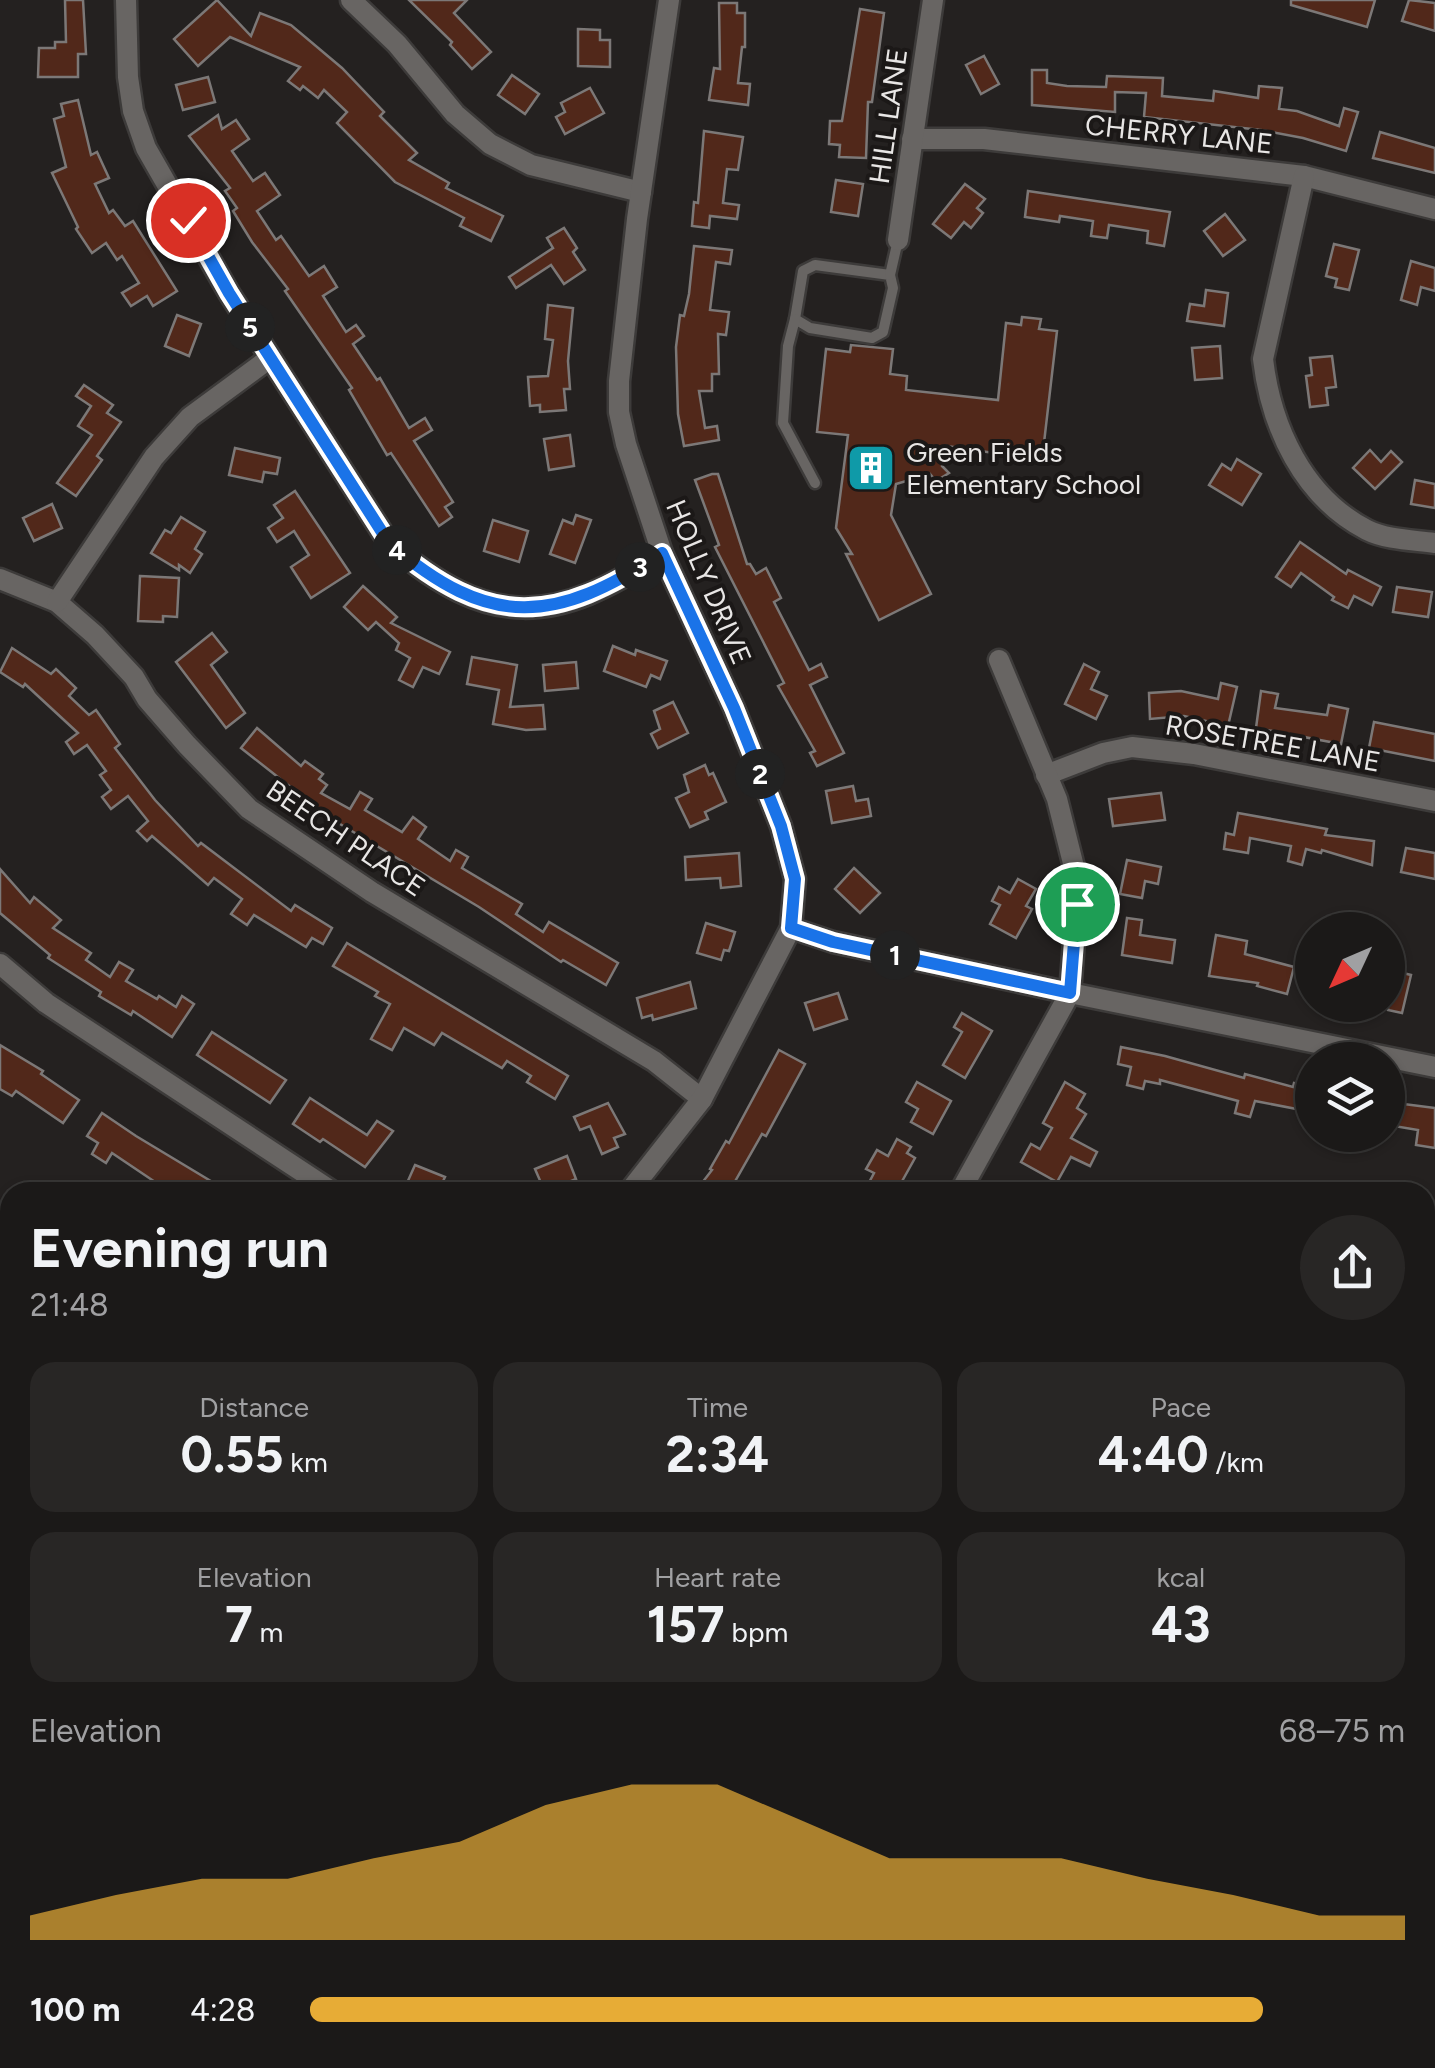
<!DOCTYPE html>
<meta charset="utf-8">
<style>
:root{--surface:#1b1918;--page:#282625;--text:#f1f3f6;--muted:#a0a0a2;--line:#393837;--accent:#e7ac36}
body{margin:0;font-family:Figtree,sans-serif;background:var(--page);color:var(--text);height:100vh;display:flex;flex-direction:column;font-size:38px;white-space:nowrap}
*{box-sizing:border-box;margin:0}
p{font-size:32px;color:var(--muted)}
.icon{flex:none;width:55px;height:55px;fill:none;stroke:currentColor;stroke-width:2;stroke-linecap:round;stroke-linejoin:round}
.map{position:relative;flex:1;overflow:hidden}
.panel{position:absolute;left:0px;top:1182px;width:1435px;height:888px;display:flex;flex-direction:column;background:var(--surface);border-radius:30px 30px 0 0;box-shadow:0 2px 8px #0004,0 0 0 2px var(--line)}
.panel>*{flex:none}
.needle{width:65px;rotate:226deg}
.controls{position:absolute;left:1295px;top:912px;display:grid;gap:20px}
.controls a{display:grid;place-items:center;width:110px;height:110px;border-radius:50%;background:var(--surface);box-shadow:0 2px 8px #0004,0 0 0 2px var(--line);font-size:50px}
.pin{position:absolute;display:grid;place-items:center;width:85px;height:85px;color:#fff;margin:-42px;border:5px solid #fff;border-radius:50%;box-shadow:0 2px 10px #0007}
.km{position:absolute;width:50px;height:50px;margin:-25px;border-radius:50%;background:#222;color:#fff;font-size:28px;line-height:50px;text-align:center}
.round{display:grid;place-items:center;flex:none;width:105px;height:105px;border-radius:52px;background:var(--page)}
.headline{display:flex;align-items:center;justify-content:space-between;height:170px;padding:0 30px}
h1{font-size:55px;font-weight:700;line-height:75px}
.stats{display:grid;grid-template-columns:repeat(3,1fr);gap:15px;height:170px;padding:10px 30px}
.stats div{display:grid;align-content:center;border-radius:25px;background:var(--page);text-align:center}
.stats b{font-size:50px;font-weight:700}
.stats small{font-size:28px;font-weight:400}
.stats p{font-size:28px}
.chart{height:280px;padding:20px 30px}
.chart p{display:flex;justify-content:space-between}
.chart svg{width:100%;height:180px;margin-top:10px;fill:var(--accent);opacity:.7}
ul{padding:0 30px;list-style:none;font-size:32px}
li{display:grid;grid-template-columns:160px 120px 1fr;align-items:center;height:75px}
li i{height:25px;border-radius:12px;background:var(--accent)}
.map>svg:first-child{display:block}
</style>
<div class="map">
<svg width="1435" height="2068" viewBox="0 0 1435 2068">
<rect width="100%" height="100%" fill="#242120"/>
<path fill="#0e3b22" d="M0 1510 10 1513V2060H414L403 2068H0Z"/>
<g fill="#51281a" stroke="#7c7877" stroke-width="2.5">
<path d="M65 0H83L86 54H78V77H38L39 48H55V42H66Z"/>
<path d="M217 0 251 36 260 13 291 25 342 68 384 112 380 116 417 153 409 160 449 183 446 188 503 216 491 241 460 226 464 218 395 182 337 123 347 112 324 90 318 98 303 86 300 90 288 81 300 67 230 37 198 66 174 39Z"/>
<path d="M409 0H467L454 13 491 52 472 69 450 45 452 42Z"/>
<path d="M1291 0H1375L1367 27 1291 5Z"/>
<path d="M1409 0 1435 3V31L1402 21Z"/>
<path d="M719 3H737V13H745V47H742L738 83 750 84 748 105 709 100 714 68 720 69Z"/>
<path d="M860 9 884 13 872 102H868L866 158 839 157 840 145 829 144 830 121H842Z"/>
<path d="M578 29 600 30V40H610V67L578 66Z"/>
<path d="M984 56 999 84 981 94 966 65Z"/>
<path d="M1032 70H1047V83L1067 86 1106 87 1107 76 1163 78 1162 96 1213 101 1214 91 1258 98 1259 86 1282 88 1279 109 1297 111 1339 126 1344 108 1358 112 1346 151 1303 138 1261 130 1144 117 1146 93 1115 92V112L1032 105Z"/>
<path d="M512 75 539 94 525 114 498 95Z"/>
<path d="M208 77 215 102 183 110 176 85Z"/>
<path d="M590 88 604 113 565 134 556 117 565 112 561 103Z"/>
<path d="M78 100 91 155 97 152 109 178 95 184 109 213 113 210 125 226 133 221 177 291 153 306 147 296 131 306 122 293 139 283 122 256 117 260 106 243 92 253 76 229 78 227 52 173 66 167 54 119 64 116 61 104Z"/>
<path d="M218 115 222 129 236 120 249 139 232 151 253 181 265 173 280 195 257 211 276 240 281 236 309 276 324 266 337 287 323 296 346 332 356 325 364 336 353 344 377 380 380 378 409 428 425 418 432 430 414 441 453 502 445 507 452 517 439 526 391 453 387 455 349 390 352 388 285 291 288 289 252 242 233 211 237 208 225 191 230 188 189 136Z"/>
<path d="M704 131 743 137 738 170 727 169 723 203 739 205 737 219 710 216 709 228 692 226 694 202 698 203Z"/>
<path d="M1380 132 1435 148V173L1373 158Z"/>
<path d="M836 180 863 184 858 216 831 212Z"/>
<path d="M965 184 985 199 977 208 983 213 971 228 964 222 951 238 933 224Z"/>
<path d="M1028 191 1170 212 1164 246 1147 243 1148 231 1109 225 1107 238 1091 236 1093 221 1060 216 1059 222 1025 217Z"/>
<path d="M1225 214 1245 240 1223 256 1204 231Z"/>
<path d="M564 228 577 248 573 252 585 270 564 284 551 265 516 288 509 277 553 248 547 238Z"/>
<path d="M1334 244 1359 250 1349 290 1335 287 1337 279 1326 276Z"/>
<path d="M694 246 732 250 730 264 716 262 710 310 729 312 726 335 718 334 719 374H712V391H699L705 428 717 426 719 440 684 446 678 414 676 347 680 315 684 316 689 294Z"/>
<path d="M1411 261 1435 268V291L1421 287 1417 305 1401 300Z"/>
<path d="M1206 290 1228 293 1224 326 1187 321 1190 304 1204 306Z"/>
<path d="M548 305 573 308 568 361 570 389H564L566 410 540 412V405L530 406 528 377 548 376 553 340 545 339Z"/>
<path d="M177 315 201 324 189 356 165 346Z"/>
<path d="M1022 317 1041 319 1039 329 1057 331 1042 460 946 446 942 466 949 473 936 481 930 474 896 484 891 515 931 594 879 620 846 554H852L836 528 848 435 817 432 826 349 850 352 851 345 893 349 890 374 907 376 906 390 998 400 1006 323 1021 325Z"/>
<path d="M1220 346 1222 378 1195 380 1192 348Z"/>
<path d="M1332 356 1336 387 1326 388 1328 405 1310 407 1306 376 1312 375 1310 358Z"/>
<path d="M84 385 113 405 107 413 121 422 97 456 102 460 76 496 57 483 92 435 78 426 91 406 76 396Z"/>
<path d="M570 435 574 466 549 470 544 439Z"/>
<path d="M235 448 280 458 277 474 264 472 262 482 229 475Z"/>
<path d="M1370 450 1381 462 1391 451 1402 462 1375 489 1353 468Z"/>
<path d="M1237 459 1261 474 1242 505 1209 485 1222 464 1231 470Z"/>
<path d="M712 474H718L747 564H750L756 574 766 568 781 598 774 602 809 670 821 664 827 677 810 685 844 753 817 766 810 753 815 751 778 686 784 683 715 547 719 545 695 480Z"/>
<path d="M1415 480 1435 484V508L1411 504Z"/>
<path d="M295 491 350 573 311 598 291 567 309 555 294 531 277 542 268 528 283 518 274 505Z"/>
<path d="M52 504 62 528 34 541 23 518Z"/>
<path d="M576 515 591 520 575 563 550 554 563 520 573 524Z"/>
<path d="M181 517 205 532 195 549 202 554 190 573 179 565V570L151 553 165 530 171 533Z"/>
<path d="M493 520 528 531 519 562 484 551Z"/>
<path d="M1300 542 1346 574 1348 570 1381 587 1372 605 1354 596 1348 608 1332 600 1334 597 1301 573 1291 587 1276 577Z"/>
<path d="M140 576 179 578 177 617 163 616V622L138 621Z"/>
<path d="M363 586 397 617 391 623 450 652 439 674 423 667 413 687 399 680 410 658 396 650 399 643 376 622 368 630 344 607Z"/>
<path d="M1397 587 1432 592 1428 617 1393 612Z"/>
<path d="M212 633 227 652 211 665 245 713 226 728 176 662Z"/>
<path d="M613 646 635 655 636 650 667 661 660 679 651 675 646 687 604 671Z"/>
<path d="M12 648 51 674 56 669 76 688 69 696 89 715 96 710 120 744 115 748 155 800 198 846 201 843 291 911 295 905 332 928 323 944 312 938 306 947 254 915 247 925 231 914 242 899 214 878 208 885 152 836 147 841 137 831 148 821 128 796 111 809 102 797 111 790 100 775 106 771 87 745 74 754 66 742 78 733 25 684 23 687 0 672Z"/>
<path d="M472 657 517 665 510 707 543 705 545 729 526 730 493 724 499 690 467 684Z"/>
<path d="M576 662 578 688 545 691 543 665Z"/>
<path d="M1084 664 1099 672 1091 689 1107 696 1096 719 1065 704Z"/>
<path d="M1221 683 1237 687 1228 726 1184 716 1150 719 1149 693 1181 691 1218 699Z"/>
<path d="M1261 691 1278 694 1275 708 1327 715 1329 705 1348 709 1341 744 1256 728Z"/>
<path d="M673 702 688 733 658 748 651 734 660 729 654 711Z"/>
<path d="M1374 722 1435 734V761L1369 748Z"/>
<path d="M257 728 301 766 305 761 323 774 319 779 327 785 321 793 350 809 360 792 372 799 365 810 402 832 413 817 426 827 418 839 450 861 456 850 468 857 462 868 522 904 516 914 543 932 549 922 618 963 606 985 563 960 561 962 479 907 330 818 241 748Z"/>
<path d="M705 765 709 775 713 773 726 802 705 812 708 819 690 827 676 798 689 792 684 775Z"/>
<path d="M853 786 856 801 868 799 871 816 832 823 826 791Z"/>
<path d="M1161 793 1165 820 1113 826 1109 799Z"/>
<path d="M1238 813 1327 829 1325 835 1374 841 1372 865 1322 850 1321 853 1306 849 1302 865 1288 861 1291 846 1250 838 1248 853 1224 849 1226 833 1234 835Z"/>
<path d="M1406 848 1435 853V879L1401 872Z"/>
<path d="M739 853 741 886 721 888 720 878 686 880 685 857Z"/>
<path d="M1127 860 1161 867 1158 884 1145 881 1142 898 1120 894Z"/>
<path d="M854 868 880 893 860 913 835 889Z"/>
<path d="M0 869 30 903 34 897 61 920 53 928 91 953 86 960 110 977 119 962 133 970 126 981 157 999 159 996 176 1007 182 996 194 1004 172 1037 133 1011 131 1015 99 996 101 992 48 958 50 955 0 913Z"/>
<path d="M1018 879 1036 889 1026 906 1032 909 1016 938 990 924 1000 905 992 901 999 887 1010 893Z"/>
<path d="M1127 918 1142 920 1140 935 1175 940 1172 963 1122 955Z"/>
<path d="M706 923 735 932 729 951 724 950 721 960 697 953Z"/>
<path d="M1216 935 1247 941 1245 954 1294 967 1287 994 1257 986 1258 983 1209 976Z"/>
<path d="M347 943 568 1076 555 1099 527 1082 531 1076 507 1061 502 1068 442 1033 434 1045 404 1028 392 1050 371 1039 390 1004 375 996 378 992 333 966Z"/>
<path d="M1395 971 1411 975 1402 1013 1388 1010V985L1391 986Z"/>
<path d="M690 982 696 1008 653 1020 652 1015 642 1018 637 998Z"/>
<path d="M838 993 847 1019 814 1030 805 1003Z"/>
<path d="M962 1013 992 1031 965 1078 943 1065 962 1032 954 1027Z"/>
<path d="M212 1032 286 1080 270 1103 197 1055Z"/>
<path d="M0 1045 43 1071 41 1074 79 1100 63 1123 16 1091 12 1096 0 1089Z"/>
<path d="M1121 1047 1165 1056 1244 1078 1245 1074 1293 1087 1294 1083 1312 1087V1112L1255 1101 1250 1117 1235 1113 1238 1101 1160 1080V1084L1145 1081 1143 1089 1127 1085 1131 1067 1118 1064Z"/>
<path d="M779 1050 805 1064 766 1136 762 1134 729 1192H695L712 1170 710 1169 726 1141 729 1143Z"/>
<path d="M917 1082 951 1101 933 1134 911 1122 918 1109 906 1102Z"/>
<path d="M1065 1082 1085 1094 1077 1108 1086 1114 1071 1138 1097 1152 1090 1166 1071 1157 1057 1182 1021 1162 1031 1144 1040 1149 1052 1128 1043 1123Z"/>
<path d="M310 1098 367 1135 377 1121 393 1131 365 1167 323 1139 320 1142 293 1124Z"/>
<path d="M1388 1102 1435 1108V1148L1416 1145 1418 1130 1388 1125Z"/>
<path d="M608 1103 625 1134 614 1138 618 1147 602 1154 590 1126 580 1130 574 1117Z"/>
<path d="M102 1113 136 1136 229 1192H170L112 1153 106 1163 92 1154 98 1143 87 1136Z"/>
<path d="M897 1139 911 1147 907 1153 915 1158 896 1192H864L874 1173 866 1169 877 1150 888 1156Z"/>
<path d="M567 1156 576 1179 545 1192 535 1169Z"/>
<path d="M415 1165 445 1177 438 1192H403Z"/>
</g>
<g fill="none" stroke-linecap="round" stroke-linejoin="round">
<g stroke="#3d3b3a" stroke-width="15">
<g id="lane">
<path d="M815 265 890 275 893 288 883 332 872 338 810 328 795 319 803 271Z"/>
<path d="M890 275 898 240"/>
<path d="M795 319 788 346 783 423 815 483"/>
<path d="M795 2060 801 2068"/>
<path d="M588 2068 599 2060"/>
</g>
</g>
<g stroke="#3d3b3a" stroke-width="25">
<g id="street">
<path d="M126 0 128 77 133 111 146 148 229 293 389 543C490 630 555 625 662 553"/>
<path d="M351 0 397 44 455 114 490 144 531 165 641 192"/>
<path d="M912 139H984L1304 176 1435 209"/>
<path d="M1304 176 1263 359C1271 427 1303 497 1367 530 1387 540 1414 540 1435 543"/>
<path d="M898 240 933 0"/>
<path d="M0 579 57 602 95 635 134 677 147 699 187 745 249 809 372 892 654 1061 702 1099"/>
<path d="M57 602 154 457 190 417 270 358"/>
<path d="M1046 775 1103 753 1132 747 1194 754 1435 801"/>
<path d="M791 928 833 942 1070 993 1435 1067"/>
<path d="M0 964 46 1003 333 1192"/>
<path d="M629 1192 702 1099 791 928 795 879 781 826 734 708 662 553 626 444 619 412V381L637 219 669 0"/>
<path d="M960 1192 1070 993 1077 903 1076 875 1057 799 999 660"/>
<path d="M0 1334 10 1339"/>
<path d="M1425 1338 1435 1340"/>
<path d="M1425 1596 1435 1597"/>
</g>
</g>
<g stroke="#3d3b3a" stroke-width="32">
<g id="secondary">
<path d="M1425 1750 1435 1751"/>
<path d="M437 2068 448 2060"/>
</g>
</g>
<use href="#lane" stroke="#686563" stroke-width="10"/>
<use href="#street" stroke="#686563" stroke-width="20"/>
<use href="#secondary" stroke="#937463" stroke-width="28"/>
<g stroke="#979493" stroke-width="5" stroke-dasharray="15 8" stroke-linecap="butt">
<path d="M0 1493 10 1496"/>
<path d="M1425 1952 1435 1956"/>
</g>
</g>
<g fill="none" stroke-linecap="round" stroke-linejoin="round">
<g stroke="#fff" stroke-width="20">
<path id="route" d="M188 220 229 293 389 543C490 630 555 624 662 553L734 708 781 826 795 879 791 928 833 942 1070 993 1077 904"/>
</g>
<use href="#route" stroke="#1a73e8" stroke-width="12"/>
</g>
<defs>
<g id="building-square" transform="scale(2.5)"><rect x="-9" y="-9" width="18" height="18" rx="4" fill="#0f9aa8" stroke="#1b1817"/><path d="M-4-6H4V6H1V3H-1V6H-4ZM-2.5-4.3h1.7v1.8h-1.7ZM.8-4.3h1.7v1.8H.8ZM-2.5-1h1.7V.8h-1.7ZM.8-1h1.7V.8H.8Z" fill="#fff"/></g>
</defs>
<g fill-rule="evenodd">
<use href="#building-square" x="871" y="468"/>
</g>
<g text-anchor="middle" stroke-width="8" stroke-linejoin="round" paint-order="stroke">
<g font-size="28" fill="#e8e6e5" stroke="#1b1817">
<text transform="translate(888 116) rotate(-82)" y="10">HILL LANE</text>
<text transform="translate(1179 134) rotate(6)" y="10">CHERRY LANE</text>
<text transform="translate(709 582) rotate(67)" y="10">HOLLY DRIVE</text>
<text transform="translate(1273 743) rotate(10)" y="10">ROSETREE LANE</text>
<text transform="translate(346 838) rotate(34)" y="10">BEECH PLACE</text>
</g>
<g font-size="28" fill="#e8e6e5" stroke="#1b1817" text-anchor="start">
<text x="906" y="462">Green Fields<tspan x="906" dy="32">Elementary School</tspan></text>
</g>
</g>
</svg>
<div class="controls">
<a><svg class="needle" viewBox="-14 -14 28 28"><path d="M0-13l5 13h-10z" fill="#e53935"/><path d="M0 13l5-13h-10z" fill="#a0a0a2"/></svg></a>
<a><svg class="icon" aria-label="layers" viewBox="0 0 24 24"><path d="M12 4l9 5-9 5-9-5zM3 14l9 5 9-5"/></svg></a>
</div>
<div class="pin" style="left:1077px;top:904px;background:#1e9e55"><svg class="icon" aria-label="arrive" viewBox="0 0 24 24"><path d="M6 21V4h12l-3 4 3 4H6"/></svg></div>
<div class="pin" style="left:188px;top:220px;background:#d93025"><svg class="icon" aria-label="check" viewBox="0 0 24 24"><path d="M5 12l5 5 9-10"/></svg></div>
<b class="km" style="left:895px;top:955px">1</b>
<b class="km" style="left:760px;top:774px">2</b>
<b class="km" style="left:640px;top:567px">3</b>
<b class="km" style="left:397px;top:550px">4</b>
<b class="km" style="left:250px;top:327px">5</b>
<section class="panel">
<div class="headline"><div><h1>Evening run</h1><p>21:48</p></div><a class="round"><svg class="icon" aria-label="share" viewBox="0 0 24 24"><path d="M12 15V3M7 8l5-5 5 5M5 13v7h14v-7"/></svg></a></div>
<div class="stats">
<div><p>Distance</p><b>0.55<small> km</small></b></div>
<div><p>Time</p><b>2:34</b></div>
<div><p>Pace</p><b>4:40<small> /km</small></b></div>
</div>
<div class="stats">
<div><p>Elevation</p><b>7<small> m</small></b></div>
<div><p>Heart rate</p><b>157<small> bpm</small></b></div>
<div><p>kcal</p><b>43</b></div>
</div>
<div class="chart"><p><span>Elevation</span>68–75 m</p>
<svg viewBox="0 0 160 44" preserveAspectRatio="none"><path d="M0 44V38L10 33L20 29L30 29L40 24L50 20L60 11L70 6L80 6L90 15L100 24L110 24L120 24L130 29L140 33L150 38L160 38V44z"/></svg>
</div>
<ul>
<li><b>100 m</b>4:28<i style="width:87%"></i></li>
</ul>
</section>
</div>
